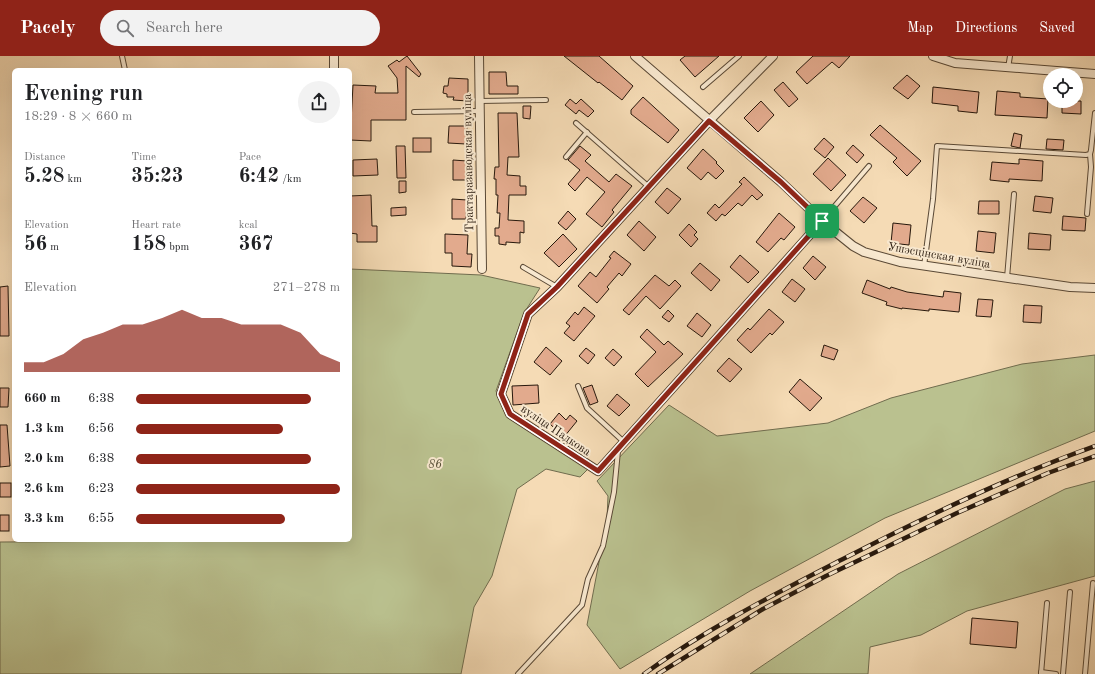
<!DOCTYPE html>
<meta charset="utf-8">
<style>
:root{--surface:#fff;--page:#f2f2f2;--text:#202124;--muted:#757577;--accent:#8f2418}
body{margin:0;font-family:"Old Standard TT",serif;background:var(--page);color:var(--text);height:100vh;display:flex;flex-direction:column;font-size:15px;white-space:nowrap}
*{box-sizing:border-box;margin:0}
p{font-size:13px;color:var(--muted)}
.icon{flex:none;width:22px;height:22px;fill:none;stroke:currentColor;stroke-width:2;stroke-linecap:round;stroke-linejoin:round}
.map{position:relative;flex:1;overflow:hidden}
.sheet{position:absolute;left:12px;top:12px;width:340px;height:474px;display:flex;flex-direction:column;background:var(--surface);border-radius:6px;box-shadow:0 4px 16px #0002}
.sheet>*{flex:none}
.buttons{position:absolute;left:1043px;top:12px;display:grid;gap:8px}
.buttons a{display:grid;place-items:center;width:40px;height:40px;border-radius:50%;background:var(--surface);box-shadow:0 4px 16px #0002;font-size:20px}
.pin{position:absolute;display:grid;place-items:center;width:34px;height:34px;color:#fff;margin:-17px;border-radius:8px;box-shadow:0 2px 6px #0006}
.round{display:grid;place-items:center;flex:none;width:42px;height:42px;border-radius:21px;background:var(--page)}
.overview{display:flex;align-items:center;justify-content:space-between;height:68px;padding:0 12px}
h1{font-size:22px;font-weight:800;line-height:30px}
.metrics{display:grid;grid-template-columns:repeat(3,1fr);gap:6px;height:68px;padding:4px 12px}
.metrics div{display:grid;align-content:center}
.metrics b{font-size:20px;font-weight:800}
.metrics small{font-size:11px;font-weight:400}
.metrics p{font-size:11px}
.chart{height:112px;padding:8px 12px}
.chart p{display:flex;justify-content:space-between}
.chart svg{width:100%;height:72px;margin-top:4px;fill:var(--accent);opacity:.7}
ul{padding:0 12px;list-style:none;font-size:13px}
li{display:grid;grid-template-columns:64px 48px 1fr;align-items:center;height:30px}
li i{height:10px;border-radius:5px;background:var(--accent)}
header{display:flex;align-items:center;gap:24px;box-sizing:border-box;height:56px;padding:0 20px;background:var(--accent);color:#fff}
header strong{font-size:19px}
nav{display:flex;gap:22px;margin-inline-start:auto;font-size:14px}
.search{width:280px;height:36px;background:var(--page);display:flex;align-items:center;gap:10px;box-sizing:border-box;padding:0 14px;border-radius:22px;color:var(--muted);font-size:15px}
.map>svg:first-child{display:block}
</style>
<header>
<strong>Pacely</strong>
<div class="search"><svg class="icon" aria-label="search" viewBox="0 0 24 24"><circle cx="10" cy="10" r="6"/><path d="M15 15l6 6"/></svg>Search here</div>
<nav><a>Map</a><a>Directions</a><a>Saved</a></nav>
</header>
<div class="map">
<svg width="1095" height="618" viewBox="0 0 1095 618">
<rect width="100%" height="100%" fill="#f5dbb5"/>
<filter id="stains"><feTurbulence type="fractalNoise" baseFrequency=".005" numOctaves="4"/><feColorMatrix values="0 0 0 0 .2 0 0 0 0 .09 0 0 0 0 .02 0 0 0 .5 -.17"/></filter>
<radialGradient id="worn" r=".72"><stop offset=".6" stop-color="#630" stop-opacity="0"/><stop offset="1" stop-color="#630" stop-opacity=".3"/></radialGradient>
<g fill="#bac18f" stroke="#706c4e">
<path d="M350 213 481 219 540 232 524 257 496 335 506 360 588 413 580 421 546 413 517 433 492 520 474 551 461 618H0V486L350 484Z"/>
<path d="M1095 299V375L885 462 750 535 620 613 587 569 607 464 608 440 597 425 669 349 717 380 828 367 891 342 1022 308Z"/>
<path d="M1095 425V520L967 555 921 579 870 591 868 618H750L898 518 1065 433Z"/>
</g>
<g fill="#e2aa8d" stroke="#27180c">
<path d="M407 0 421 18 419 21 406 10V64H371V85L350 84 353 29 376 30 375 37H398L397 22 388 10 397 4 399 6Z"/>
<path d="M564 0H599L633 30 622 44 599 26 598 27Z"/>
<path d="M685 0H719L695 21 680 4Z"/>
<path d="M813 0H850L839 12 832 6 807 28 796 16Z"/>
<path d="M489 16H506L507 30H518V38H489Z"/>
<path d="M907 19 920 30 908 43 893 32Z"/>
<path d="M449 22 468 23V45L453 44 454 41H447V38L443 37 444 30H448Z"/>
<path d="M783 26 798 43 789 51 774 34Z"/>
<path d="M933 31 979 36 977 57 958 55V50L932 47Z"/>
<path d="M997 35 1020 37V41L1048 43 1047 62 995 59Z"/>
<path d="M643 41 679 74 668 87 631 58V54Z"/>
<path d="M570 43 576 48 581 43 594 55 588 61 579 54 576 58 565 49Z"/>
<path d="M761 45 774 59 758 76 744 62Z"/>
<path d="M1062 45H1081V58L1062 57Z"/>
<path d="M523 50H531L530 63 523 62Z"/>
<path d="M498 57H517L519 101H508L507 119 520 120V130H526V139H509L508 164 524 165V177L520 176V187L506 186V189L499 188V180H495V172H499L500 157H497L498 139H496V123H494L495 111H499Z"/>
<path d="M880 69 921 105 907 120 893 106 897 102 870 79Z"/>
<path d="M449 70H467L466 88 448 87Z"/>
<path d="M1014 77 1022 79 1020 92 1011 90Z"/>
<rect x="413" y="82" width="18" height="14"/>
<path d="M824 82 834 91 825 102 814 93Z"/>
<path d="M1047 83 1064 84 1063 94 1046 93Z"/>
<path d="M853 89 864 99 857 107 846 97Z"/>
<path d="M396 90H405L406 122H397Z"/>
<path d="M580 90 591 99 585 105 609 126 616 118 632 130 612 154 614 156 602 171 586 158 605 136 587 121 575 135 568 128 580 114 568 104Z"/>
<path d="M703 93 717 106 716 107 724 115 716 123 708 116 701 124 687 112Z"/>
<path d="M828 102 846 119 831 135 813 118Z"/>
<path d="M377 103 378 119 353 120V104Z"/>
<path d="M1019 103 1043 105 1042 125 1009 123V126L990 124 992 106 1019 108Z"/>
<path d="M453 104 467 105V124H453Z"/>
<path d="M744 121 763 139 757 144 752 139 742 150 738 147 725 160 722 158 716 165 707 157 715 148 719 152 742 128 739 126Z"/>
<path d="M399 125H406V136L399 137Z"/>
<path d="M667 132 681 143 668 158 655 146Z"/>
<path d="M371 139 372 170H377V186H357V178L350 177V140Z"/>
<path d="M1035 140 1053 142 1051 157 1033 155Z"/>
<path d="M863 141 877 152 864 167 850 155Z"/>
<path d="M452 143 467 144 466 163H452Z"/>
<path d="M979 145H999V158H978Z"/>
<path d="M406 151V159L391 160V152Z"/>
<path d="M568 155 576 163 566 174 558 167Z"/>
<path d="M779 157 795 171 784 184 781 182 768 196 756 186Z"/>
<path d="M1063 160 1086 162 1085 175 1062 174Z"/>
<path d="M639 165 656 181 644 195 627 179Z"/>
<path d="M893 167 911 169 909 189 891 187Z"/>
<path d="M689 168 697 176 694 179 698 183 691 191 679 179Z"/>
<path d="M978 175 996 177 994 197 976 195Z"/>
<path d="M1029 177 1051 179 1050 194 1028 193Z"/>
<path d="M445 178 468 179 467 198H472L471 211 452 210V197H445Z"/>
<path d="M563 178 577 193 559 211 544 197Z"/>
<path d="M614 195 631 208 622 220 619 217 607 231 609 233 597 247 578 230 590 216 596 221 611 202 609 201Z"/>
<path d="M740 199 759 216 748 227 730 211Z"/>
<path d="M813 200 826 211 815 224 803 212Z"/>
<path d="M700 207 720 224 711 235 691 217Z"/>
<path d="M655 219 669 230 675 224 681 230 660 253 646 240 629 259 623 254Z"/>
<path d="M792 223 805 233 795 246 782 236Z"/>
<path d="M867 224 890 233 891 231 907 236 943 241 944 235 961 237 959 256 929 253V255L902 252V253L886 249 887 246 862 237Z"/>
<path d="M8 230 9 280H0V231Z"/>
<path d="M978 243 993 244 991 261 976 260Z"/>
<path d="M1024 249 1042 250 1041 267 1023 266Z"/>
<path d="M584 251 595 260 574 285 564 277 570 270 566 267 575 256 578 259Z"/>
<path d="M769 253 784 266 772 279 770 277 751 297 737 284 748 272 750 274Z"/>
<path d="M668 254 674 260 669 266 662 261Z"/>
<path d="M697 257 711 269 702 281 687 270Z"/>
<path d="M647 273 664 289 668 285 683 298 648 331 635 318 656 296 640 281Z"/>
<path d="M824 289 838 294 834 304 821 300Z"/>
<path d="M546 291 562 305 550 319 534 306Z"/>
<path d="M586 292 595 299 588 308 579 300Z"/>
<path d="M613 293 622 301 614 310 605 302Z"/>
<path d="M729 302 742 313 730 326 717 315Z"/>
<path d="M800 323 822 342 810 355 789 336Z"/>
<path d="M538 329 539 347 513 349 512 330Z"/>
<path d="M592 329 598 346 590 349 583 332Z"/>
<path d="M0 332H9L8 351H0Z"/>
<path d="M617 338 630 349 619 360 607 350Z"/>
<path d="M559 357 566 364 570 359 577 365 564 381 550 368Z"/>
<path d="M0 369H7L10 410 0 411Z"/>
<rect x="0" y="427" width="11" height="14"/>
<rect x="0" y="459" width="9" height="16"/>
<path d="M972 562 1018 566 1016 592 970 588Z"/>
</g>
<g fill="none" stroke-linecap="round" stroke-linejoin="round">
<g stroke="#5a4936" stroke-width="6">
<g id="lane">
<path d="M122 0 125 14"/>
<path d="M1008 12 1010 0"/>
<path d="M703 31 739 0"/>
<path d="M480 45 546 44"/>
<path d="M414 56 480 55"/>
<path d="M576 67 649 131"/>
<path d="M566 101 587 76"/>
<path d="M1087 158 1091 111 1090 98"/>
<path d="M822 165 869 110"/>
<path d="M924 210 933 143 937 90 1086 99 1090 98 1091 94 1095 57"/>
<path d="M523 211 557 231"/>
<path d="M1007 222 1014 138"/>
<path d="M578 330 587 352 624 386"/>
<path d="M1041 616 1056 618"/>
<path d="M518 618 582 549 588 523 603 490 614 436 618 395"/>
<path d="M1041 618 1047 547"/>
<path d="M1063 618 1070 536"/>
<path d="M1085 618 1093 527"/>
</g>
</g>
<g stroke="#5a4936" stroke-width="10">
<g id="street">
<path d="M479 0 482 213"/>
<path d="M635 0 781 126 822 165 853 190 864 196 900 206 1070 231 1095 232"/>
<path d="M773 0 709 65 557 231 528 258 501 338 510 358 598 415 822 165"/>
<path d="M933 0 955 7 1095 18"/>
<path d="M334 14V0"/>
</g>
</g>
<use href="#lane" stroke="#f8e8cf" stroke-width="4"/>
<use href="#street" stroke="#f8e8cf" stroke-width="8"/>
<g stroke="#27180c" stroke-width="4.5">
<g id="rail">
<path d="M644 618C706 573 775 538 843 503 925 461 1008 421 1095 390"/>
<path d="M658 618 763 553 826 520 957 457 1048 417 1095 400"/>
</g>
</g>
<use href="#rail" stroke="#f8e8cf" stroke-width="3" stroke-dasharray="9" stroke-linecap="butt"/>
</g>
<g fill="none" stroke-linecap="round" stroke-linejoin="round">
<g stroke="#fff" stroke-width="8">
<path id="route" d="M709 65 781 126 822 165 598 415 510 358 501 338 528 258 557 231Z"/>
</g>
<use href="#route" stroke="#8f2418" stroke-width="5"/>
</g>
<g text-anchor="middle" stroke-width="4" stroke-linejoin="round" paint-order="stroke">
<g font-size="12" fill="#27180c" stroke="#f8e8cf">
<text transform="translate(468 107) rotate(-91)" y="4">Трактаразаводская вуліца</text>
<text transform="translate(939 199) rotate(10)" y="4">Ушэсцінская вуліца</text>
<text transform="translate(556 374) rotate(34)" y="4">вуліца Падкова</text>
</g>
<g font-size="12" font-style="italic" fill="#534b33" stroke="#f8e8cf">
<text x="435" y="412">86</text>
</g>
</g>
<rect width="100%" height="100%" filter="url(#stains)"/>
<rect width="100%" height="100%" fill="url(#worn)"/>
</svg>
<div class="buttons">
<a><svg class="icon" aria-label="locate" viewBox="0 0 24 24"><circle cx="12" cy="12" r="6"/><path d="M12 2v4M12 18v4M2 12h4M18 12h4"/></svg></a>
</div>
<div class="pin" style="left:822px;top:165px;background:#1e9e55"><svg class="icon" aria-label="arrive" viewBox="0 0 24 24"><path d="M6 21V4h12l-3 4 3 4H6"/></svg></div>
<section class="sheet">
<div class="overview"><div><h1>Evening run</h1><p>18:29 · 8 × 660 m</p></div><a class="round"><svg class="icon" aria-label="share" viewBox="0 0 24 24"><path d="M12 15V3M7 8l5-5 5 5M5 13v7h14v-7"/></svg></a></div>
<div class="metrics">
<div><p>Distance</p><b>5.28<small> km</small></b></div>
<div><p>Time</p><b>35:23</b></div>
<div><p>Pace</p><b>6:42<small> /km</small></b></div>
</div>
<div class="metrics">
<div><p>Elevation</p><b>56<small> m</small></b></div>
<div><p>Heart rate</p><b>158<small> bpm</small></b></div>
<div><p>kcal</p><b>367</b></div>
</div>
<div class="chart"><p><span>Elevation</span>271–278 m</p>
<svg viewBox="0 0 160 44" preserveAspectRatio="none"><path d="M0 44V38L10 38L20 33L30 24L40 20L50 15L60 15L70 11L80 6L90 11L100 11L110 15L120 15L130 15L140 20L150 33L160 38V44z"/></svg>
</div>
<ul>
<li><b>660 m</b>6:38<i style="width:86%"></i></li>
<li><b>1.3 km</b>6:56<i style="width:72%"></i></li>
<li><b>2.0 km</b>6:38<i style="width:86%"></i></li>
<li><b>2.6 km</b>6:23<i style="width:100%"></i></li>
<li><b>3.3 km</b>6:55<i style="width:73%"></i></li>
</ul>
</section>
</div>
